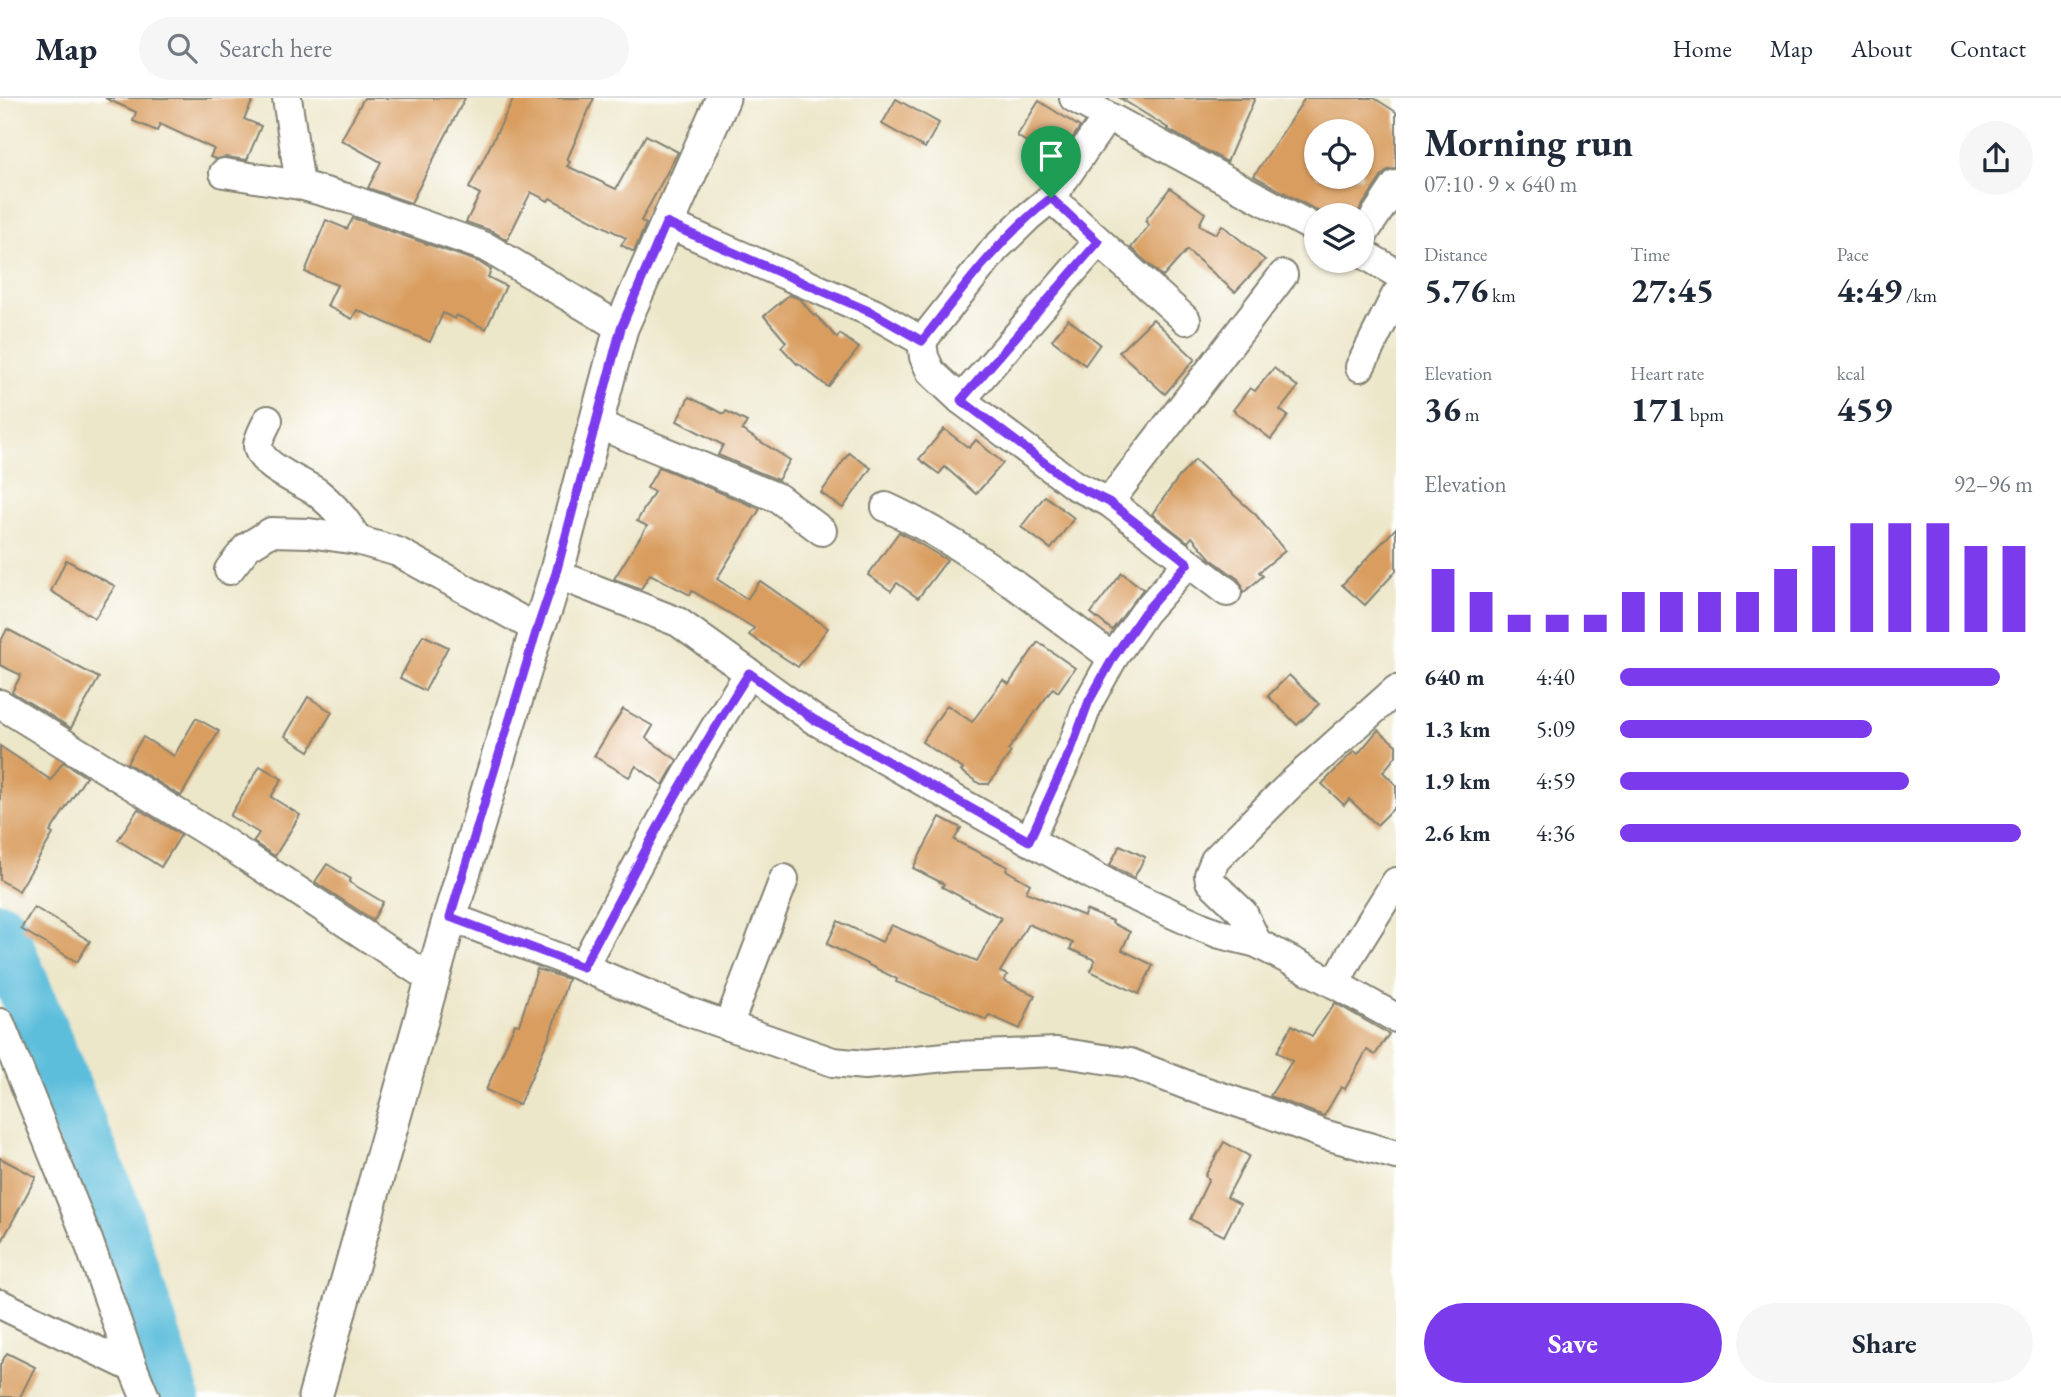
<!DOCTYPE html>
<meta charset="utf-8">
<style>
:root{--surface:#fff;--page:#f6f6f7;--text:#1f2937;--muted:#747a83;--line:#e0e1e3;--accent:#7c3aed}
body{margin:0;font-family:"EB Garamond",serif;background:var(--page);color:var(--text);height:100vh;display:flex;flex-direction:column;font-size:26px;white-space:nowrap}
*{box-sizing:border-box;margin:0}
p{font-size:23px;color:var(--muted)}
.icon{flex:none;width:38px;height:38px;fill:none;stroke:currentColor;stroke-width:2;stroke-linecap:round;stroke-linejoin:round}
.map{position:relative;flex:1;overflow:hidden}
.details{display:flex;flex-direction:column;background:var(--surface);width:665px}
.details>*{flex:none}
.fabs{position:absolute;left:1304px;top:21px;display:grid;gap:14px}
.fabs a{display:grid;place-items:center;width:70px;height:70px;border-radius:50%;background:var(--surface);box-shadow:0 2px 5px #0004;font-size:35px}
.pin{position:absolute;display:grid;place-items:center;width:60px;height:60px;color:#fff;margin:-72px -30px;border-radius:50% 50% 50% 0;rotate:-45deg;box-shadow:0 0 7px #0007}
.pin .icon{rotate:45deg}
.round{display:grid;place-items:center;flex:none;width:74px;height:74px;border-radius:37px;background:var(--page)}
.overview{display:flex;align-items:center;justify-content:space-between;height:119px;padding:0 28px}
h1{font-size:38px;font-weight:700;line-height:52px}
.figures{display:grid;grid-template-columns:repeat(3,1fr);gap:10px;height:119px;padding:7px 28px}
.figures div{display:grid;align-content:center}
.figures b{font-size:35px;font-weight:700}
.figures small{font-size:19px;font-weight:400}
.figures p{font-size:19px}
.chart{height:196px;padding:14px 28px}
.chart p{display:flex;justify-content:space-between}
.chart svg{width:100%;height:126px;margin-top:7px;stroke:var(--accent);stroke-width:6}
.action{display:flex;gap:14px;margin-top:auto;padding:14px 28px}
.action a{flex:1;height:80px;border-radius:42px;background:var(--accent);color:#fff;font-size:28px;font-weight:700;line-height:80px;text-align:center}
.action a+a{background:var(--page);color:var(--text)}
ul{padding:0 28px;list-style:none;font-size:23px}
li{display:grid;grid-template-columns:112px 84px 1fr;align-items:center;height:52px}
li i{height:18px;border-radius:9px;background:var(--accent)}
header{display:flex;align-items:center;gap:42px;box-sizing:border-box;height:98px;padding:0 35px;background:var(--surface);border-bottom:2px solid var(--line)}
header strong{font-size:33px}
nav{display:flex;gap:38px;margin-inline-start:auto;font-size:24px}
.search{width:490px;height:63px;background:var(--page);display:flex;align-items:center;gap:18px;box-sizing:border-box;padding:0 24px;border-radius:38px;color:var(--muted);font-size:26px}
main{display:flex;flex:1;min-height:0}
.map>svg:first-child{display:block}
</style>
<header>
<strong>Map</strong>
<div class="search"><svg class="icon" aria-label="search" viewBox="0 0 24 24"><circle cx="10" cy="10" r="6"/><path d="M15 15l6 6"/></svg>Search here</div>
<nav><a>Home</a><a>Map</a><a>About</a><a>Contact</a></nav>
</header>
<main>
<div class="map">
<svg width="1396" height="1299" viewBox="0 0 1396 1299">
<rect width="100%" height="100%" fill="#fff"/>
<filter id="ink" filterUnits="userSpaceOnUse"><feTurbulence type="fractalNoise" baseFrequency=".0143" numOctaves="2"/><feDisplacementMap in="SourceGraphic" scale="14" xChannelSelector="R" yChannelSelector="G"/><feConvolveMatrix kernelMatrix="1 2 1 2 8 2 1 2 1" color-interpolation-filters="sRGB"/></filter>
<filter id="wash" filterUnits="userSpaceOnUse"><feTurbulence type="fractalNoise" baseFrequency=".00686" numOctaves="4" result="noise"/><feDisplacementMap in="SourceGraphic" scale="28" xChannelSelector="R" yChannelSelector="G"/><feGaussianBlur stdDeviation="1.57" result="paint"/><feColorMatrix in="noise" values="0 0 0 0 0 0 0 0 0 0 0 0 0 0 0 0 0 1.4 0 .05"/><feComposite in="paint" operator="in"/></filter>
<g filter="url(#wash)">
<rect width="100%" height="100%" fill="#ede7ca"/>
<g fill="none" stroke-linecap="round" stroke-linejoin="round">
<path stroke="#5dbedb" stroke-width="54" d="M0 831 112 1107 173 1299"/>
</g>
<g id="blocks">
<g fill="#d99d5e" fill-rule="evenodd">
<path d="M105 0H254L244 21 261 28 247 62 226 59 216 61 210 59 214 51 160 26 157 33 133 23 136 14Z"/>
<path d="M364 0H465L411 105 368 90 381 64 341 42Z"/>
<path d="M514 0H594L567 62 570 64 567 68 616 91 646 37 678 54 641 123 646 126 634 154 621 147 626 140 550 100 548 103 531 94 507 142 492 133 466 124 480 96 469 90Z"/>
<path d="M1120 0H1255L1227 64 1167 31 1168 30Z"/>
<path d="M1305 0H1374L1396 14V71L1388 72 1382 78 1356 117H1325L1254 78ZM1316 33H1362V79H1316Z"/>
<path d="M896 1 939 25 925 50 882 26Z"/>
<path d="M1039 3 1080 29 1057 63 1017 38Z"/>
<path d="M1170 90 1205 115 1199 127 1216 136 1222 127 1265 162 1235 194 1187 152 1163 179 1131 150 1149 127 1145 123Z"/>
<path d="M353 120 479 164 491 172 488 179 506 188 486 231 456 217 455 221 443 215 430 244 357 212 352 221 327 208 337 187 305 174 326 122 347 131Z"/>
<path d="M789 197 800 201 814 218 816 217 837 240 840 236 859 250 828 289 798 265 797 266 781 249 786 244 764 218Z"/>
<path d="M1068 221 1100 246 1085 267 1052 242Z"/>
<path d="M1153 221 1195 261 1165 296 1119 254Z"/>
<path d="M1274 270 1298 289 1280 312 1288 318 1271 341 1233 312 1250 290 1255 293Z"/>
<path d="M689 299 724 316 726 313 747 324 742 332 790 362 778 382 718 357 723 347 677 323Z"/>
<path d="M944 331 969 350 976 342 1003 365 976 396 945 369 939 376 919 361Z"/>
<path d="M849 355 871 370 843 410 821 395Z"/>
<path d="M1195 362 1256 417 1285 453 1259 474 1263 478 1243 495 1242 487 1238 481 1211 461 1192 439 1188 444 1152 416 1179 379Z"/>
<path d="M659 369 760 411 717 481 747 501 760 483 828 530 798 569 749 537 754 530 692 493 690 497 650 476 641 491 614 481 647 428 637 423 654 394 647 390Z"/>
<path d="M1045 398 1074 420 1051 451 1021 429Z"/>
<path d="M1396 430V473L1365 507 1342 487Z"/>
<path d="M899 434 947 462 918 500 897 485 891 493 868 477Z"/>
<path d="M66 462 115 488 95 520 51 493Z"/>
<path d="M1122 475 1143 491 1112 532 1091 515Z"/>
<path d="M7 531 99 580 71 630 12 594 21 577 0 567V545Z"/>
<path d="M423 537 448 549 425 593 400 580Z"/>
<path d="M1038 544 1075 570 1058 594 1053 590 1008 652 1011 654 989 686H980L961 673 963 671 922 644 947 607 972 624 1003 582 1009 586Z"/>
<path d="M1289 577 1319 606 1297 627 1268 598Z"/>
<path d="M308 599 332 614 309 653 285 638Z"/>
<path d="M623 611 653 628 646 640 677 662 663 687 636 668 629 679 594 658Z"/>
<path d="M196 620 219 633 181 698 127 665 143 639 174 658Z"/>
<path d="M1378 632 1396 647V658L1383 674 1396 687V708L1377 727 1349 701 1344 707 1322 686 1354 653 1358 656Z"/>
<path d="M0 648 51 682 63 664 86 679 50 734 53 736 19 793 0 782Z"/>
<path d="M260 668 282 681 271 699 300 717 275 758 253 744 259 735 230 718Z"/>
<path d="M138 711 181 737 161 769 118 742Z"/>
<path d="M940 719 961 730 954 742 1008 769 1006 772 1030 786 1026 794 1084 818 1086 812 1113 823 1112 825 1130 834 1122 852 1153 867 1139 896 1090 873 1095 862 1070 851 1073 845 1028 826 1000 874 1007 877 1004 883 1035 897 1020 931 989 917 986 922 955 907 896 884 897 881 827 846 838 823 882 844 891 827 977 863 1001 820 942 789 944 786 913 770Z"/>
<path d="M1120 747 1145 759 1134 780 1110 767Z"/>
<path d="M327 766 351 781 349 784 383 804 373 822 315 784Z"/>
<path d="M34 809 90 843 77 864 21 831Z"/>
<path d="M537 871 568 881 550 937 519 1007 486 992 515 926 519 927Z"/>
<path d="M1335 905 1389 936 1375 957 1367 952 1345 991 1341 989 1324 1018 1270 998 1292 963 1277 954 1292 927 1312 938Z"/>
<path d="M1224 1044 1249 1058 1227 1099 1240 1106 1224 1138 1190 1121 1209 1081 1205 1078Z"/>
<path d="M0 1060 36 1079 0 1147Z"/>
<path d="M7 1255 35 1269 20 1299H0V1267Z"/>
</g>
</g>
</g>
<g filter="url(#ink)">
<use href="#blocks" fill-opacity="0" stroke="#848273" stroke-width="2"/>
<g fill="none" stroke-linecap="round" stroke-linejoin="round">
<g stroke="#848273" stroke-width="32">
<g id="minor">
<path d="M287 0 300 87"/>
<path d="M1074 0 1316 131"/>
<path d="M224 75 300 87 350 101 486 149 621 230"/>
<path d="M1051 100 1186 222"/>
<path d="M666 125 873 215 922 243 924 259 931 274 961 302 1074 387 1109 404 1227 494"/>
<path d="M1362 138 1396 87"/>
<path d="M1362 155 1396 175"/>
<path d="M922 243 995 151 1029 118 1051 100 1107 19"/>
<path d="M1360 269 1396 197"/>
<path d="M961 302 1098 144"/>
<path d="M268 322C265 329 258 340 258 348 260 369 303 384 318 395 334 408 348 424 357 442"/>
<path d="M597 326 778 400 822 433"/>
<path d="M1109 404 1283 177"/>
<path d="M886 409C969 447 1040 506 1113 560"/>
<path d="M229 472 247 449 271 434 309 435 357 442 398 454 537 531"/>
<path d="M556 476 678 524 813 621 986 719 1120 792 1202 829 1220 836 1257 845 1335 886 1396 920"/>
<path d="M0 606 224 744 434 883"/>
<path d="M1029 743 1072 649 1089 603 1113 560 1144 515 1188 465"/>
<path d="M450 819 583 869 686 913 833 964 865 967 956 958 1057 954 1130 965 1192 989 1257 1011 1323 1036 1396 1057"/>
<path d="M1257 845 1243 815 1210 783 1209 777 1215 762 1292 685 1396 592"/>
<path d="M583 869C636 770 688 669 749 575"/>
<path d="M1335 886 1351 856 1396 784"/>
<path d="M0 925 88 1142 133 1270"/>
<path d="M728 928 784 781"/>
<path d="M0 1206 133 1270 145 1299"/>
</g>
</g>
<g stroke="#848273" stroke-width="37">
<path id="tertiary" d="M315 1299 450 819 537 531 546 509 556 476 621 230 723 0"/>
</g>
<use href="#minor" stroke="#fff" stroke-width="28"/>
<use href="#tertiary" stroke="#fff" stroke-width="33"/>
</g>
</g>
<g fill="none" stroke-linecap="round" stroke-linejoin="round" filter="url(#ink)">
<g stroke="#fff" stroke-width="14">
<path id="route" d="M1051 100 1098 144 961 302 1074 387 1109 404 1188 465 1144 515 1113 560 1089 603 1072 649 1029 743 813 621 749 575C688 669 636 770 583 869L450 819 537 531 556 475 621 230 666 125 873 215 922 243C962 192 999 140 1051 100Z"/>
</g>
<use href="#route" stroke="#7c3aed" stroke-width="9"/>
</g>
</svg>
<div class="fabs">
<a><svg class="icon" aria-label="locate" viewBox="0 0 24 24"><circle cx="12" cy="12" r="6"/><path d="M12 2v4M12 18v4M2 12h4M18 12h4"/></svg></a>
<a><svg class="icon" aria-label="layers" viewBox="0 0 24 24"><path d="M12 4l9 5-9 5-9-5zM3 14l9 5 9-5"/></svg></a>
</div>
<div class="pin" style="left:1051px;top:100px;background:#1e9e55"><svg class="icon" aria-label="arrive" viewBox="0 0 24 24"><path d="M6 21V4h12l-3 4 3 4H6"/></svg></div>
</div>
<section class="details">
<div class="overview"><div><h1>Morning run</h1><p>07:10 · 9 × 640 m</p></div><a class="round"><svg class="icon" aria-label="share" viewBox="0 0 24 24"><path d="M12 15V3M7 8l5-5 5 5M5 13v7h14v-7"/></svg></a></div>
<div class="figures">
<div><p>Distance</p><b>5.76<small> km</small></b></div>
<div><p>Time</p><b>27:45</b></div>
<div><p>Pace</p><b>4:49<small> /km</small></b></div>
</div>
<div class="figures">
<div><p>Elevation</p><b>36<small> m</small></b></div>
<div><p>Heart rate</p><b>171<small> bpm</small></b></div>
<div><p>kcal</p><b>459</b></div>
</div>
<div class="chart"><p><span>Elevation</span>92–96 m</p>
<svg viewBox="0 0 160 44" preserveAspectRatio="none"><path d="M5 44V22M15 44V30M25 44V38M35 44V38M45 44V38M55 44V30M65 44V30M75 44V30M85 44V30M95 44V22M105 44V14M115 44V6M125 44V6M135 44V6M145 44V14M155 44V14"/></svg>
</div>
<ul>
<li><b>640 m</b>4:40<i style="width:92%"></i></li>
<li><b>1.3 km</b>5:09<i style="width:61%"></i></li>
<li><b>1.9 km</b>4:59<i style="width:70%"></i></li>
<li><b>2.6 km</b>4:36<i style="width:97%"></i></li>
</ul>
<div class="action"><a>Save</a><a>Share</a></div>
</section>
</main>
